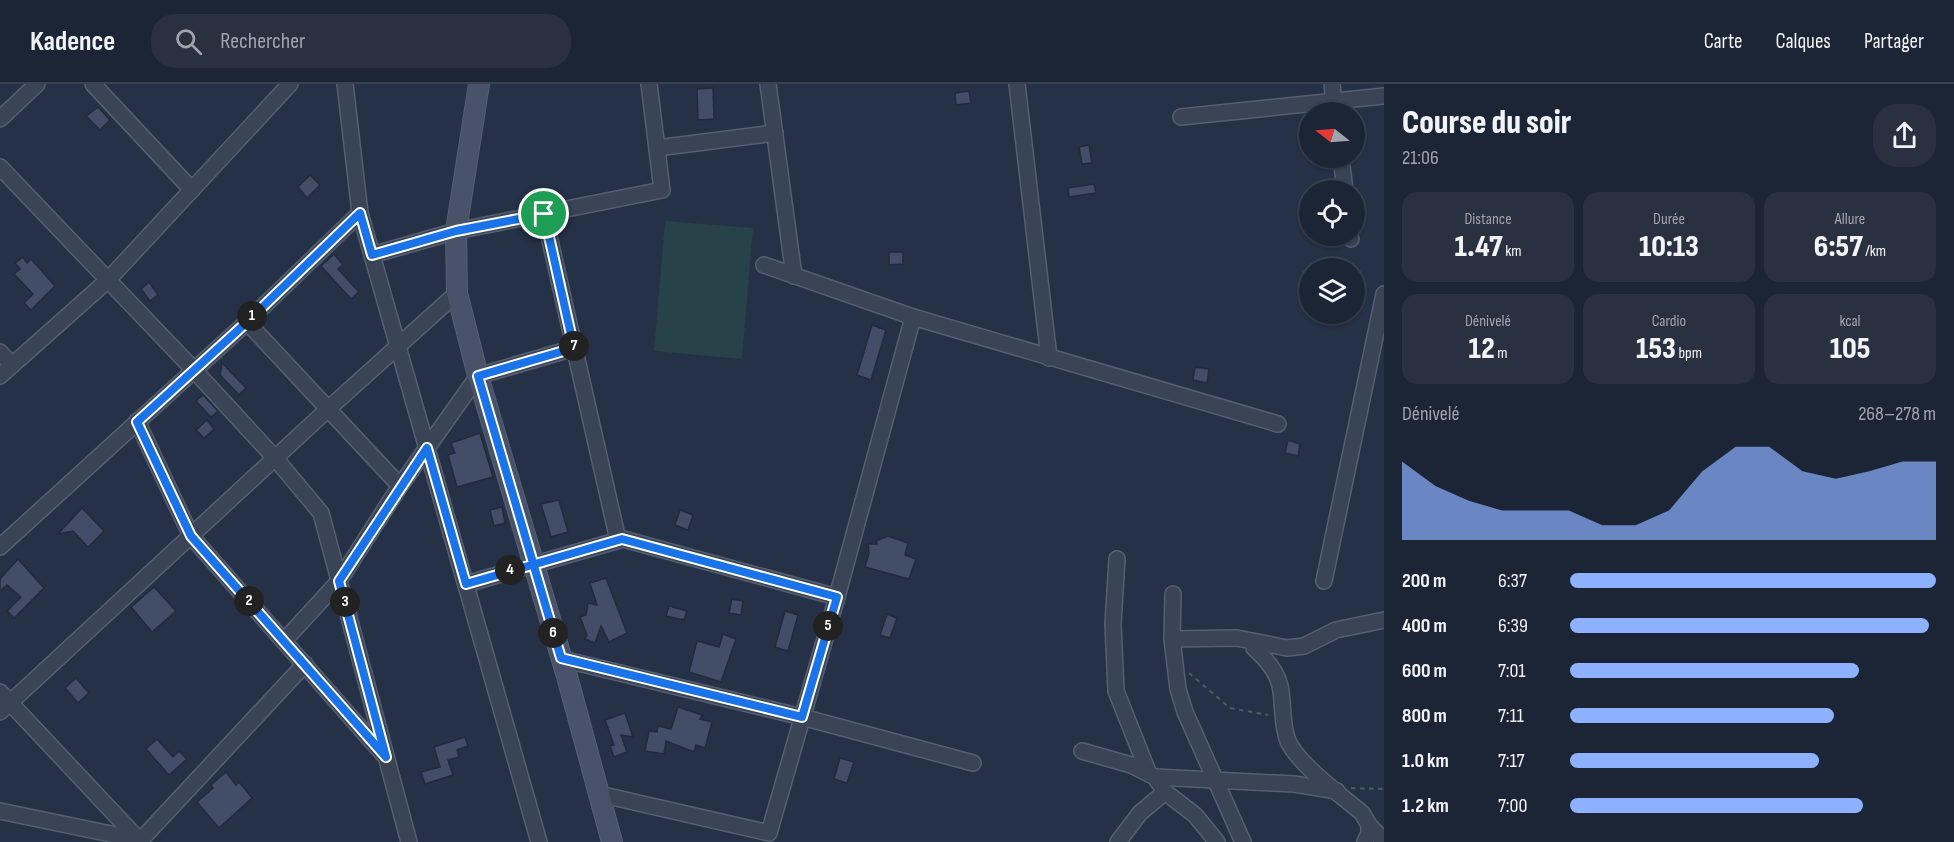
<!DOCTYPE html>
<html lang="fr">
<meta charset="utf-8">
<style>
:root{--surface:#1c2535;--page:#293141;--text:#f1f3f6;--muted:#a0a5ad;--line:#3a4250;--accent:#8db1ff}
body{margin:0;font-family:"Sofia Sans Condensed",sans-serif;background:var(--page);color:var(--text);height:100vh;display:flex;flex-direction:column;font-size:22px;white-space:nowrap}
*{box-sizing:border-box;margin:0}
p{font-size:20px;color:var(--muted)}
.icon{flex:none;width:33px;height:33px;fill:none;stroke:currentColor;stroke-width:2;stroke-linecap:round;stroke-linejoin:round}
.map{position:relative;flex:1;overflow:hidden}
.details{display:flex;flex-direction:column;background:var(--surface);width:570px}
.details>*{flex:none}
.needle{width:39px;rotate:287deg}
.tools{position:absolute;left:1299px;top:18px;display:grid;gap:12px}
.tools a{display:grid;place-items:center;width:66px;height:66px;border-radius:50%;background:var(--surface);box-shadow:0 2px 4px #0004,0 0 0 2px var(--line);font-size:30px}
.pin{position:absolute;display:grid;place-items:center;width:51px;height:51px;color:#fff;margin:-26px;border:3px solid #fff;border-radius:50%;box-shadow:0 2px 6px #0007}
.km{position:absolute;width:30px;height:30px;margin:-15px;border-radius:50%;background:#222;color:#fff;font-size:16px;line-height:30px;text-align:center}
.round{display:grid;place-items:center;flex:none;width:63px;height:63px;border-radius:24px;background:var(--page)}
.headline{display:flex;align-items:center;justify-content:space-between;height:102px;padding:0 18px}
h1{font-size:33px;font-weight:800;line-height:45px}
.stats{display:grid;grid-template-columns:repeat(3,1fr);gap:9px;height:102px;padding:6px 18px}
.stats div{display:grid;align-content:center;border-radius:15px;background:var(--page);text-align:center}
.stats b{font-size:30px;font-weight:800}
.stats small{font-size:16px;font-weight:400}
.stats p{font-size:16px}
.chart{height:168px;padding:12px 18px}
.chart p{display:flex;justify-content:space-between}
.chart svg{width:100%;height:108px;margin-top:6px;fill:var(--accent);opacity:.7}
ul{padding:0 18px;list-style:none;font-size:20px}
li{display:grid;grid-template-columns:96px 72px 1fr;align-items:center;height:45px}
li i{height:15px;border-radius:8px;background:var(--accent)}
header{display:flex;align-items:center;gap:36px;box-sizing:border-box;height:84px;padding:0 30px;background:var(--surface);border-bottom:2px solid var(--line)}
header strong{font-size:28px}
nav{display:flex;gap:33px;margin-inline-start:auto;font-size:21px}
.search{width:420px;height:54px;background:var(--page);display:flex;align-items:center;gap:15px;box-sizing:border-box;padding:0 21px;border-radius:24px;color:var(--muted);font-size:22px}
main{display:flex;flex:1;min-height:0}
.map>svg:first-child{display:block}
</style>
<header>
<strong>Kadence</strong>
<div class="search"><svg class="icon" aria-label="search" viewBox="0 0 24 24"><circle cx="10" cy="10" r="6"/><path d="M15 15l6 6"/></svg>Rechercher</div>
<nav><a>Carte</a><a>Calques</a><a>Partager</a></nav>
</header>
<main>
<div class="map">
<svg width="1384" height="758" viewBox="0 0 1384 758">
<rect width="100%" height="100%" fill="#253147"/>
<path fill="#274248" d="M665 137 753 144 742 275 654 267Z"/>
<g fill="#424e67" stroke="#212b3e" stroke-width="1.5">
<path d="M713 4 714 35 698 36 697 5Z"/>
<path d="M969 7 971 19 956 21 955 9Z"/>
<path d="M98 23 110 36 100 46 86 32Z"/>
<path d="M1089 61 1092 79 1082 80 1079 63Z"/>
<path d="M310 91 320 101 307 114 298 103Z"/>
<path d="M1094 100 1096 109 1069 113 1068 104Z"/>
<path d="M889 168H903V180L889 181Z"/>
<path d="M334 170 343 181 338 185 359 208 351 215 321 182Z"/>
<path d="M23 173 27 179 31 175 55 202 31 226 24 219 33 210 14 190 20 185 15 179Z"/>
<path d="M149 198 158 211 150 217 141 205Z"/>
<path d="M872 241 886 246 871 296 857 291Z"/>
<path d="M222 279 246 304 239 311 220 291Z"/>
<path d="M1195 283 1209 285 1207 299 1193 296Z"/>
<path d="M203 311 218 327 211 333 196 317Z"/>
<path d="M207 336 214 345 204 354 196 346Z"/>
<path d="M480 349 493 393 457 403 448 371 455 369 451 359Z"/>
<path d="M1288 356 1300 360 1298 372 1285 369Z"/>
<path d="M559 416 568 448 551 453 541 420Z"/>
<path d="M502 423 505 439 494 442 490 426Z"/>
<path d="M82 424 104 447 88 463 73 447 58 450Z"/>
<path d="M680 426 693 431 688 446 675 441Z"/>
<path d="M888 452 908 459 905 471 916 475 909 495 865 483 869 469 868 460H877L876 457Z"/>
<path d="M18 475 44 504 14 534 7 527 21 513 7 501 0 507V495Z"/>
<path d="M606 494 627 549 609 558 601 542 595 559 585 555 587 551 580 533 586 531 588 519 597 521 590 499Z"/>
<path d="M154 503 176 527 152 548 131 523Z"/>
<path d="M732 515 743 517 741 531 729 529Z"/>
<path d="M669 522 687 527 684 536 666 532Z"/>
<path d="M785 527 798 531 788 567 775 563Z"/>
<path d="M887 530 897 534 890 554 880 551Z"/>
<path d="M723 550 736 555 721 598 689 588 697 557 719 563Z"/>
<path d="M76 594 89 609 78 619 65 604Z"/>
<path d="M678 623 702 631 700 635 712 638 705 664 696 661 694 668 666 657 664 670 645 667 649 647 657 648 658 642 671 645Z"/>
<path d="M625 629 633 653 621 651 627 668 614 673 610 662 614 661 605 636Z"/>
<path d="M465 653 468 662 457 666 459 673 448 676 453 691 425 700 421 688 440 683 434 663Z"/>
<path d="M157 655 173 673 179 667 187 675 169 691 146 665Z"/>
<path d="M840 674 854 678 847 699 834 695Z"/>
<path d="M226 688 236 701 239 698 252 714 219 744 197 718 213 704 211 701Z"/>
</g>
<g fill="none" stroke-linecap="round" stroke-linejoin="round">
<g stroke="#565f71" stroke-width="18">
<g id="street">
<path d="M93 0 192 106"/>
<path d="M345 0 360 129 539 758"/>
<path d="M768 0 794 192"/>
<path d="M1017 0 1049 274"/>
<path d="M1332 0 1335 28"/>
<path d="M1181 33 1384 12"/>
<path d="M0 35 37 0"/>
<path d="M657 64 775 49"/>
<path d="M1341 74 1345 106"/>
<path d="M0 83 194 286 275 374 321 429 409 758"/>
<path d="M544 130 618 456"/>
<path d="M1350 152 1351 155"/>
<path d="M372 171 456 147 662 106 649 0"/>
<path d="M764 181 913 233 1278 340"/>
<path d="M247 238 400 402"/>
<path d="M0 268 12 281"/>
<path d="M0 292 108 196 290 0"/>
<path d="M137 337 191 452 384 671"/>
<path d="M0 463 247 238 360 129"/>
<path d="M1117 475 1113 540 1116 607 1149 690"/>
<path d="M1324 497 1384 210"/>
<path d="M466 500 623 455 837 513"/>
<path d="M1173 510 1172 555 1178 605 1185 628 1243 758"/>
<path d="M1172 555 1237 554 1287 564 1304 562 1336 546 1384 536"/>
<path d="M284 557 339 497 400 402 478 292 574 264"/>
<path d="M1254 559V564C1265 574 1277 587 1280 602 1284 620 1281 640 1288 657 1298 680 1342 712 1362 729L1369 741 1384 757"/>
<path d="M562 575 802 633 973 679"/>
<path d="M0 608 139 756"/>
<path d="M0 628 327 326 457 209"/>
<path d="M1082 667 1131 681 1155 693 1294 700 1337 707"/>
<path d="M1155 693 1165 708 1195 731 1217 758"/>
<path d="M599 710 769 749 837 513 913 233"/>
<path d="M0 727 140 756"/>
<path d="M139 758 305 580"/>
<path d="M1118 758 1140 729 1165 708"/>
<path d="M1365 758 1369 749V741"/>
</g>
</g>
<g stroke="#565f71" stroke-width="22">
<path id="secondary" d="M479 0 456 147 457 209 478 292 568 596 612 758"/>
</g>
<g stroke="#465f63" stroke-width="2" stroke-dasharray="4.5 4.5" stroke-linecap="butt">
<path d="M1189 589 1230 624 1268 631"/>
<path d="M1351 704 1384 705"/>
</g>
<use href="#street" stroke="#3a4456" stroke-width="15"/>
<use href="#secondary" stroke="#485269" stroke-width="20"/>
</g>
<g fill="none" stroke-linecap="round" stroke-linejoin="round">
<g stroke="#fff" stroke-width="12">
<path id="route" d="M544 130 456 147 372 171 360 129 247 238 137 338 191 452 386 673 339 497 427 364 466 500 622 455 837 513 802 633 561 574 478 292 574 264 544 130"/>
</g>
<use href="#route" stroke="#1a73e8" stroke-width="8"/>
</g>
</svg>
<div class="tools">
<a><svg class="needle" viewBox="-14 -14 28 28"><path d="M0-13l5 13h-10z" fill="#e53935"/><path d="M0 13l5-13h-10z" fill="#a0a5ad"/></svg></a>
<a><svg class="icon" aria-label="locate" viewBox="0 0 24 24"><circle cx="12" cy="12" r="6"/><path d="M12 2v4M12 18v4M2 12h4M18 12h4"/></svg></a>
<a><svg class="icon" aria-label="layers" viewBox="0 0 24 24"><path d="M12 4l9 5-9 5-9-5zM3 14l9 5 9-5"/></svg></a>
</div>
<div class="pin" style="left:544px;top:130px;background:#1e9e55"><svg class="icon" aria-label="arrive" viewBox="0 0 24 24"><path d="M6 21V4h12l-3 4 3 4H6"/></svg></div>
<b class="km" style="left:252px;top:232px">1</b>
<b class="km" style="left:249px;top:517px">2</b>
<b class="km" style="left:345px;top:518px">3</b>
<b class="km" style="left:510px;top:486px">4</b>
<b class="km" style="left:828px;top:542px">5</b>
<b class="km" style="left:553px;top:549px">6</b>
<b class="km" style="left:574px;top:262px">7</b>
</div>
<section class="details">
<div class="headline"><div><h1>Course du soir</h1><p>21:06</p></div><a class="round"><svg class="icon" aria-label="share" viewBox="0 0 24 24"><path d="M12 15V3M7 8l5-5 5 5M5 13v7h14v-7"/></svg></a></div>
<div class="stats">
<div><p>Distance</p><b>1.47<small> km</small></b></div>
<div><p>Durée</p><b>10:13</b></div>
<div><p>Allure</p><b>6:57<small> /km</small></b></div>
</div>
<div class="stats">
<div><p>Dénivelé</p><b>12<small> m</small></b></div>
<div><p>Cardio</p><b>153<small> bpm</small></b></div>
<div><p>kcal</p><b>105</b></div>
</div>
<div class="chart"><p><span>Dénivelé</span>268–278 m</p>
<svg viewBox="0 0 160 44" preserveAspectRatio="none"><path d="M0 44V12L10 22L20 28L30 32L40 32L50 32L60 38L70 38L80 32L90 16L100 6L110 6L120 16L130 19L140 16L150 12L160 12V44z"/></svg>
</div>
<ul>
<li><b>200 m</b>6:37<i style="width:100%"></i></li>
<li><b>400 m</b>6:39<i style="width:98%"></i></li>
<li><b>600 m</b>7:01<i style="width:79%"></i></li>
<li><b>800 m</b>7:11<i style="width:72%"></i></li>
<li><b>1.0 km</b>7:17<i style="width:68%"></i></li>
<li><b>1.2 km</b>7:00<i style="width:80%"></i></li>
</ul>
</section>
</main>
